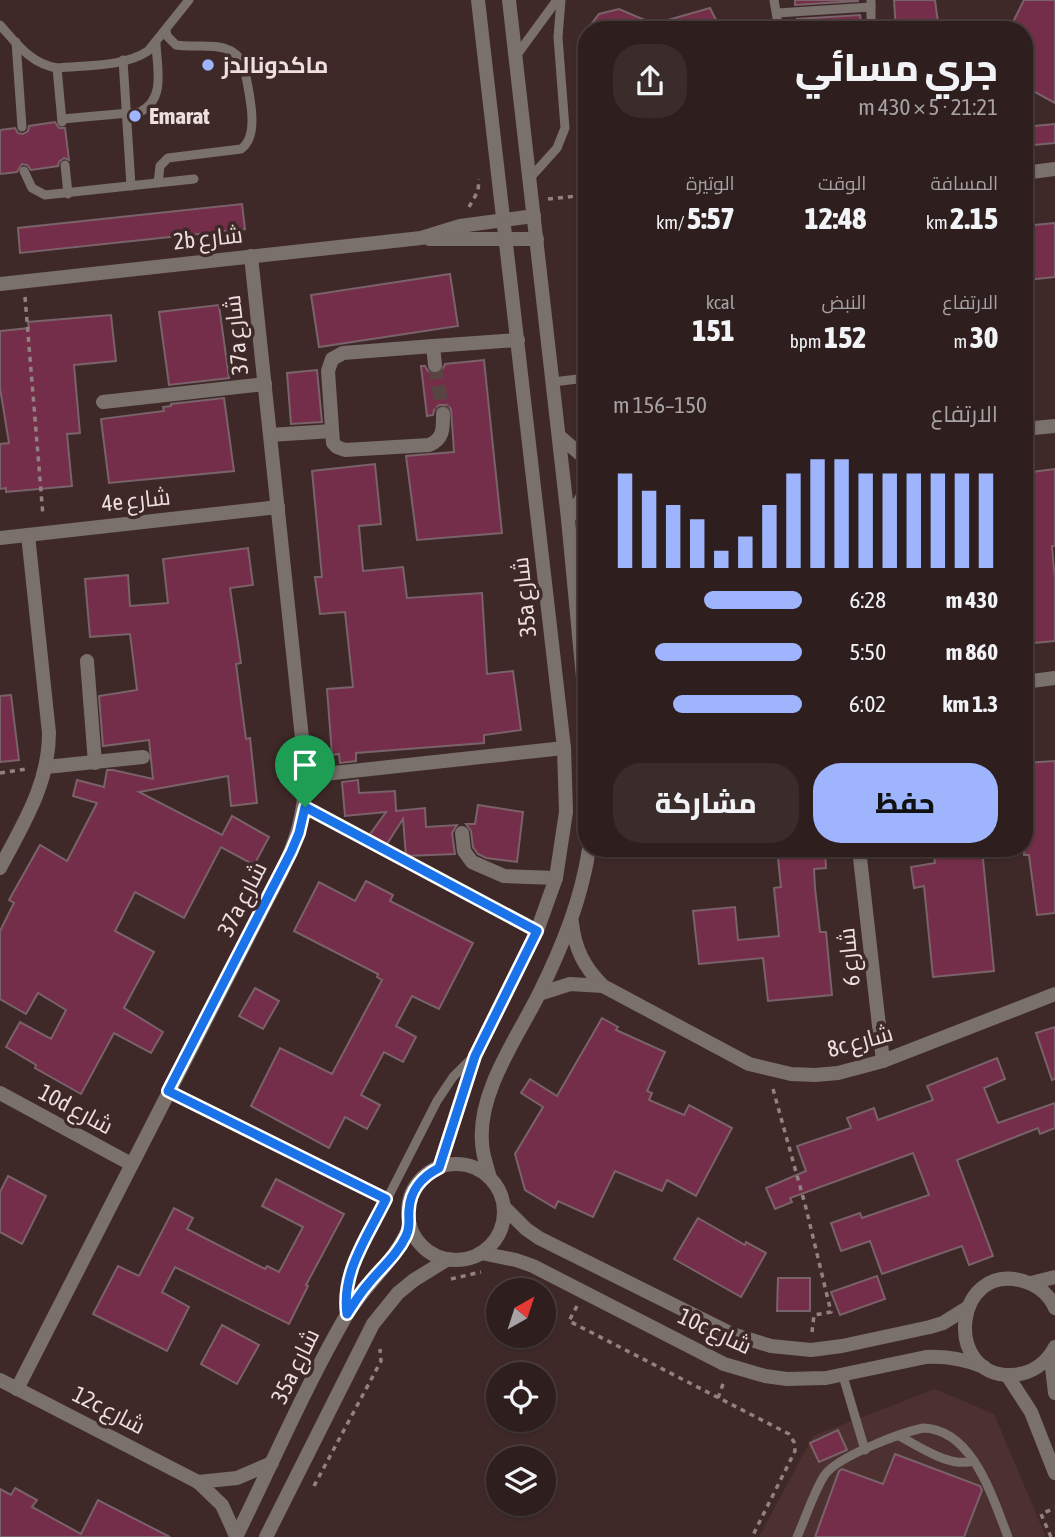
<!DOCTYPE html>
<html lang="ar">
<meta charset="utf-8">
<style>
:root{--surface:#2e1f1e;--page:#3a2c2b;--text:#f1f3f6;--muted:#a7a2a4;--line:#493d3c;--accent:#9eb4fd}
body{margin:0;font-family:"Asap Condensed",Cairo,sans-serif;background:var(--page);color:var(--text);direction:rtl;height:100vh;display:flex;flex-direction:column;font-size:26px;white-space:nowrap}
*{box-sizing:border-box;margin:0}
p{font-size:23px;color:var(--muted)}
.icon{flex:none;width:38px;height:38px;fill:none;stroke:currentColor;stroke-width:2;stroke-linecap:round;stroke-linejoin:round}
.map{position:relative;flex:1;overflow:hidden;direction:ltr}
.side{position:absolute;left:578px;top:21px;width:455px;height:836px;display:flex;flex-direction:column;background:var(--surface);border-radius:28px;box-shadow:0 2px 5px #0004,0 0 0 2px var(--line);direction:rtl}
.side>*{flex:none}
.needle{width:46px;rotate:39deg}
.fabs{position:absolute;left:486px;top:1278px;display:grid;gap:14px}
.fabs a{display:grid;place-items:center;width:70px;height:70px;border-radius:50%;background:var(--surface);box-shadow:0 2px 5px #0004,0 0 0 2px var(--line);font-size:35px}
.pin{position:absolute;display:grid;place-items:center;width:60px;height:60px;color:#fff;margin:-72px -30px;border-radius:50% 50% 50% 0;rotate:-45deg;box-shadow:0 0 7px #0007}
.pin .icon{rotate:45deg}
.round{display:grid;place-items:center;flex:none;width:74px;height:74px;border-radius:28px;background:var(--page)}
.head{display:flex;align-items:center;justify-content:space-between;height:119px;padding:0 35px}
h1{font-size:38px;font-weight:800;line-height:52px}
.figures{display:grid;grid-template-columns:repeat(3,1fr);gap:10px;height:119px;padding:7px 35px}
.figures div{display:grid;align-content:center}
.figures b{font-size:30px;font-weight:800}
.figures small{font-size:19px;font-weight:400}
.figures p{font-size:19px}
.chart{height:196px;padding:14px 35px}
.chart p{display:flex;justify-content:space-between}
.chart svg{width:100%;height:126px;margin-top:7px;stroke:var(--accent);stroke-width:6}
.action{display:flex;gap:14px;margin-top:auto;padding:14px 35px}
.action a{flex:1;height:80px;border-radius:28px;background:var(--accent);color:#111;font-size:28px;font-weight:800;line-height:80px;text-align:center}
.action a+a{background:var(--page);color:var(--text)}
ul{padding:0 35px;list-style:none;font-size:23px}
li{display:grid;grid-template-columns:112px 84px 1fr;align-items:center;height:52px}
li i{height:18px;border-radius:9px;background:var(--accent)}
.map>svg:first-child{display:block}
</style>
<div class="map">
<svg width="1055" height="1537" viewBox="0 0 1055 1537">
<rect width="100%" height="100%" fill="#3e2928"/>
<path fill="#4c3130" d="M935 1389 994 1414 1046 1537H759L813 1436Z"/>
<g fill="#752e49" stroke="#796269" stroke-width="2">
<path d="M795 0H858V1L795 5Z"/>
<path d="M894 0H935L939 30H896Z"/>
<path d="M1024 0H1055V103L1024 86V30H1009Z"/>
<path d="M710 8 721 30H587L599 14 619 9 654 24Z"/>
<path d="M860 15 862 30H798L797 19Z"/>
<path d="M55 122 59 128H65L69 160 64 158 59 162 58 166 31 170 27 165 22 164 17 172 0 174V130L15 128 18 133 23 134 28 131 29 126Z"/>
<path d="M1055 124V143L1024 146V127Z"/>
<path d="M242 204 245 229 20 253 18 228Z"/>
<path d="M1055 223V277L1027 280 1024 226Z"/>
<path d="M450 274 458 326 319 347 311 295Z"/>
<path d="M219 305 229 378 169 385 159 312Z"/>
<path d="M111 315 116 361 74 365 80 433 67 434 72 486 6 492V488L0 489V444L9 443 0 388V331L29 328 28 322Z"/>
<path d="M484 360 502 533 417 540 406 456 454 452 451 409 447 405H439L434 410 433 415 427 416 421 366H425L428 371 435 375 441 372 445 364Z"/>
<path d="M317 370 322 422 291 424 287 373Z"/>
<path d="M224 398 234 471 109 483 101 419 164 411 163 407 171 406V404Z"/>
<path d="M375 464 381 524 359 526 363 571 403 567 407 598 482 593 487 674 513 671 521 730 484 735V743L356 753V761L340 763 339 754 332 755 327 689 353 687 345 612 320 614 315 577H322L312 471Z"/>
<path d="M1055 469V546H1052L1055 580V641L1024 644V473Z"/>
<path d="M248 548 253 585 230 588 241 663 236 664 246 739 250 738 257 803 231 806 228 776 139 792 222 835 232 816 269 837 254 865 221 847 184 918 135 892 115 931 154 952 124 1008 163 1032 151 1053 114 1033 81 1094 35 1068 36 1065 6 1047 20 1022 51 1039 66 1010 38 993 26 1014 0 999V931L14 903 9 900 40 845 67 861 97 803 73 796 77 780 104 787 107 770H113L153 779 149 740 103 746 99 696 137 690 130 634 90 637 85 579 128 575 130 606 168 603 163 559Z"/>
<path d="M11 695 19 760 0 762V696Z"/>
<path d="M1055 761V913L1037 915 1029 855H1024V763Z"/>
<path d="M358 780 359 793 395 791 396 811 425 808 426 827 457 825 452 833 455 854 406 856 403 819 385 847 368 837 386 812 345 816 342 782Z"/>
<path d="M478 805 523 812 517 862 486 858 478 854 473 847 471 831 466 824H475Z"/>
<path d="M777 849H825L826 868 814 869 815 888 820 932H826L832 995 768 1001 763 958 699 964 693 911 735 907 738 940 779 936 774 888 781 887Z"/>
<path d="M933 849H982L994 971 933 977 924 886 914 888 911 867 935 863Z"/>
<path d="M366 881 393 895 390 901 473 943 439 1009 412 996 396 1026 416 1037 403 1062 384 1052 361 1095 380 1105 367 1129 345 1117 329 1148 251 1106 280 1048 332 1074 382 980 377 977 378 974 294 931 319 882 355 901Z"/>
<path d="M255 988 279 1001 263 1029 239 1016Z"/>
<path d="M602 1018 618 1027 616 1030 665 1052 647 1091 652 1093 649 1100 684 1115 689 1105 732 1128 696 1196 667 1180 662 1191 615 1171 593 1217 558 1201 555 1208 525 1190 515 1154 543 1107 521 1093 530 1079 557 1096Z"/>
<path d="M1055 1027V1079L1052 1080 1036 1033Z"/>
<path d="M997 1058 1005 1079 984 1088 998 1123 1055 1103V1128L1040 1134 1038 1128 957 1160 993 1256 969 1265 962 1246 882 1274 870 1241 841 1251 831 1223 860 1213 862 1218 929 1195 913 1153 790 1198 792 1202 775 1209 766 1188 806 1171 797 1146 851 1128 847 1118 874 1108 878 1120 933 1100 927 1086Z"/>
<path d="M8 1176 46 1196 22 1244 0 1232V1192Z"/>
<path d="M276 1179 344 1214 306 1285 308 1286 289 1324 175 1267 162 1292 189 1307 167 1351 93 1314 118 1266 139 1276 174 1208 193 1218 187 1229 265 1269 267 1266 279 1272 303 1227 262 1206Z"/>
<path d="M698 1218 745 1245 746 1242 766 1253 741 1297 674 1259Z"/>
<path d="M877 1276 885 1299 840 1315 831 1292Z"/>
<path d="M778 1278H810V1311H777Z"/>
<path d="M222 1325 259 1345 237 1384 201 1364Z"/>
<path d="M838 1430 847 1450 819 1462 810 1443Z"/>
<path d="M895 1454 980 1486 982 1490 964 1537H815L839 1471 842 1469 883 1484Z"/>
<path d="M15 1488 37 1500 32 1507 81 1534 98 1500 170 1537H0V1489L11 1495Z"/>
</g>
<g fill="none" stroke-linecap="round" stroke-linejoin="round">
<path stroke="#584443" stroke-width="14" stroke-dasharray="14 7" stroke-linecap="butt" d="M435 365 443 414"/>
<g stroke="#938180" stroke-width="3.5" stroke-dasharray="5 5" stroke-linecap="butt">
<path d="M548 199 586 195"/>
<path d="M469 207 478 191 479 179"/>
<path d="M25 297 43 516"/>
<path d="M0 773 27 769"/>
<path d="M319 814 522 923"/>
<path d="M773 1089 806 1208 831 1312 814 1315 812 1332"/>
<path d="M451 1279 481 1272"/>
<path d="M577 1306 569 1321 789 1434 794 1442 795 1451 752 1537"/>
<path d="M718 1398 724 1381"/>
<path d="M314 1486 381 1361 380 1349"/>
<path d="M1051 1537 1041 1514 1055 1508"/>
</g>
<g stroke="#7a706c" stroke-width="9">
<path d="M774 0 779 30"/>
<path d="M871 0V30"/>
<path d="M777 13 871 7"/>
<path d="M0 25C17 44 31 64 57 68 86 65 124 67 148 51L189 0"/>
<path d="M16 42 22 127"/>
<path d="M516 56 557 0"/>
<path d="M123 60 131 186"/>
<path d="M57 68 62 122"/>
<path d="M62 119 140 112C166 99 157 68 156 44"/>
<path d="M65 165 68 194"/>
<path d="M24 171 32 188 45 195 194 179"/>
<path d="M530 178 557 148 565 128 558 37 561 0"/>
<path d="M158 183 160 166 168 158 241 149C262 135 247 87 244 65 230 38 201 49 176 45L167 36 166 30"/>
<path d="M553 382 586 378"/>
<path d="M168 1091 386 1199"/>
<path d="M347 1313 345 1291 352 1268 437 1101 453 1077 473 1057"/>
<path d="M843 1376 865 1450"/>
<path d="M899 1436C921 1447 949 1468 974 1461"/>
<path d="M797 1537C806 1517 813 1494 824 1476 836 1457 900 1433 923 1428 973 1429 993 1499 1008 1537"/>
</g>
<g stroke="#7a706c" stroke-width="14">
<path d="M1024 173 1055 169"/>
<path d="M429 239H537"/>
<path d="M0 284 421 238 460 226 534 216"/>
<path d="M433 346 518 340"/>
<path d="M435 365 433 346 343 353 332 359 328 371 333 443 337 447 345 450 429 445C444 439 443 428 443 414"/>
<path d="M103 402 265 384"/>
<path d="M1024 429 1055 426"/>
<path d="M270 435 332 431"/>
<path d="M559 436 586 459"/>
<path d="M568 519 586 492"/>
<path d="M0 538 278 507"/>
<path d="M87 661 95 763"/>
<path d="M1024 682 1055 678"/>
<path d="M46 767 143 757"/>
<path d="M306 776 564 748"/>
<path d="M462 833 464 851 472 862 504 876 556 878"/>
<path d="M859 849 883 1061"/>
<path d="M0 868C23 824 49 784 49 733L28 535"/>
<path d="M572 923C575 949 584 967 603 986L749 1064 791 1074 815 1075 838 1073 883 1061 1055 994"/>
<path d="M539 994 570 984 603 986"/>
<path d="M0 1093 131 1164"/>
<path d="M0 1380 198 1482 222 1505 236 1536"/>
<path d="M17 1389 282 871C298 837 304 813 306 776L251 256"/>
<path d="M198 1482 237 1478 272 1463"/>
</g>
<g stroke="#7a706c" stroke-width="14">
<path d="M509 0 568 519 586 709"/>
<circle cx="456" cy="1212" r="48"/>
<path d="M439 1168 475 1056 537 931 556 878 566 812 564 748 478 0"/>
<path d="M490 1178C487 1166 482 1154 482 1142 478 1092 517 1038 539 994 562 947 581 901 589 849"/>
<path d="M504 1207 526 1229 539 1238 732 1334 771 1346 811 1350 842 1346 930 1327 943 1323 967 1308"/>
<path d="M481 1253 516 1260 533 1266 724 1364 765 1376 787 1379 826 1378 926 1357C947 1356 965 1359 984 1367"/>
<path d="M1031 1283 1055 1277"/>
<path d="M1055 1308C1049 1294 1037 1285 1023 1281 954 1261 942 1377 1012 1375 1031 1374 1046 1364 1055 1347"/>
<path d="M1053 1351 1052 1367 1055 1393"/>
<path d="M1007 1375 1031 1412 1055 1473"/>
<path d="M236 1537C272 1464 305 1387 346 1316 365 1284 396 1261 410 1225"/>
<path d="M266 1537 373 1324 398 1293 414 1280 448 1259"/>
</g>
</g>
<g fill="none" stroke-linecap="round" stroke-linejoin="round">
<g stroke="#fff" stroke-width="14">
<path id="route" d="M305 807 537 931 475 1056 439 1168C423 1176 410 1190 409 1210 408 1220 411 1226 406 1236 397 1255 382 1267 369 1283 360 1293 354 1303 347 1314 341 1272 368 1236 386 1199L168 1091 291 852 299 833Z"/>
</g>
<use href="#route" stroke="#1a73e8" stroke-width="9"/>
</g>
<g fill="#9eb4fd" stroke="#3e2928" stroke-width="2.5">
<circle cx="208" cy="65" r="7"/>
<circle cx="135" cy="116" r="7"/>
</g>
<g text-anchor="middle" stroke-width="7" stroke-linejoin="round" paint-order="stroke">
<g font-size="23" font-weight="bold" fill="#eddfde" stroke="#3e2928" text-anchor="start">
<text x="222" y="73">ماكدونالدز</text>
<text x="149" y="124">Emarat</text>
</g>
<g font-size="23" fill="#eddfde" stroke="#3e2928">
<text transform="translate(208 238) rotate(-6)" y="8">2b شارع</text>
<text transform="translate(236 335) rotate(-96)" y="8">37a شارع</text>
<text transform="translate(136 500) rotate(-6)" y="8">4e شارع</text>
<text transform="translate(524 597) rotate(-96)" y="8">35a شارع</text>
<text transform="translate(242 899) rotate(-63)" y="8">37a شارع</text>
<text transform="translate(849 957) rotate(-96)" y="8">شارع 6</text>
<text transform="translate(860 1041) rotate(-15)" y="8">8c شارع</text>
<text transform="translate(76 1109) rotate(28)" y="8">10d شارع</text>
<text transform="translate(715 1331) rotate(25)" y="8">10c شارع</text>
<text transform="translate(295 1366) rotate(-64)" y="8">35a شارع</text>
<text transform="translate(109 1410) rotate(27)" y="8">12c شارع</text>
</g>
</g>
</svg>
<div class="fabs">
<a><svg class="needle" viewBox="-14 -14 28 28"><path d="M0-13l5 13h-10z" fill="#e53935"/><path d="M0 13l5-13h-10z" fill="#a7a2a4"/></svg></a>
<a><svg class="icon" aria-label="locate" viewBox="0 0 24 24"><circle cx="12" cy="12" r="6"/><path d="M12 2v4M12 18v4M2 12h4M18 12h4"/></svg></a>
<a><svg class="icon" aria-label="layers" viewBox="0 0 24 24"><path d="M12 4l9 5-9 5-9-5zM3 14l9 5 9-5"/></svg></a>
</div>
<div class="pin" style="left:305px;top:807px;background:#1e9e55"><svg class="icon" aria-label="arrive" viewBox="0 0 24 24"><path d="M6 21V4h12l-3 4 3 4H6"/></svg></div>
<section class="side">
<div class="head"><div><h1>جري مسائي</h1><p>21:21 · 5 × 430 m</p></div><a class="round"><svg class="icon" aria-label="share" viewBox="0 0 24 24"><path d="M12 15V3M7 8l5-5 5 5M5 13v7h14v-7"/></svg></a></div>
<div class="figures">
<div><p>المسافة</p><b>2.15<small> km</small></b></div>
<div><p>الوقت</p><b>12:48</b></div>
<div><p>الوتيرة</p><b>5:57<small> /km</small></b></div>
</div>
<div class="figures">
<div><p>الارتفاع</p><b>30<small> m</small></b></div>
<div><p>النبض</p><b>152<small> bpm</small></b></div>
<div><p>kcal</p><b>151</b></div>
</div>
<div class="chart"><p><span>الارتفاع</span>150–156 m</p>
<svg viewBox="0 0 160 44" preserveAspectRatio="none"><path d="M5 44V11M15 44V17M25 44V22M35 44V27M45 44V38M55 44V33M65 44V22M75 44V11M85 44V6M95 44V6M105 44V11M115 44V11M125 44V11M135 44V11M145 44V11M155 44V11"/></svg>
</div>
<ul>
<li><b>430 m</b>6:28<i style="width:52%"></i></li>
<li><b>860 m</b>5:50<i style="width:78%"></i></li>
<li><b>1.3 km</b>6:02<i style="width:68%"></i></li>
</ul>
<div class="action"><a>حفظ</a><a>مشاركة</a></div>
</section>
</div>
